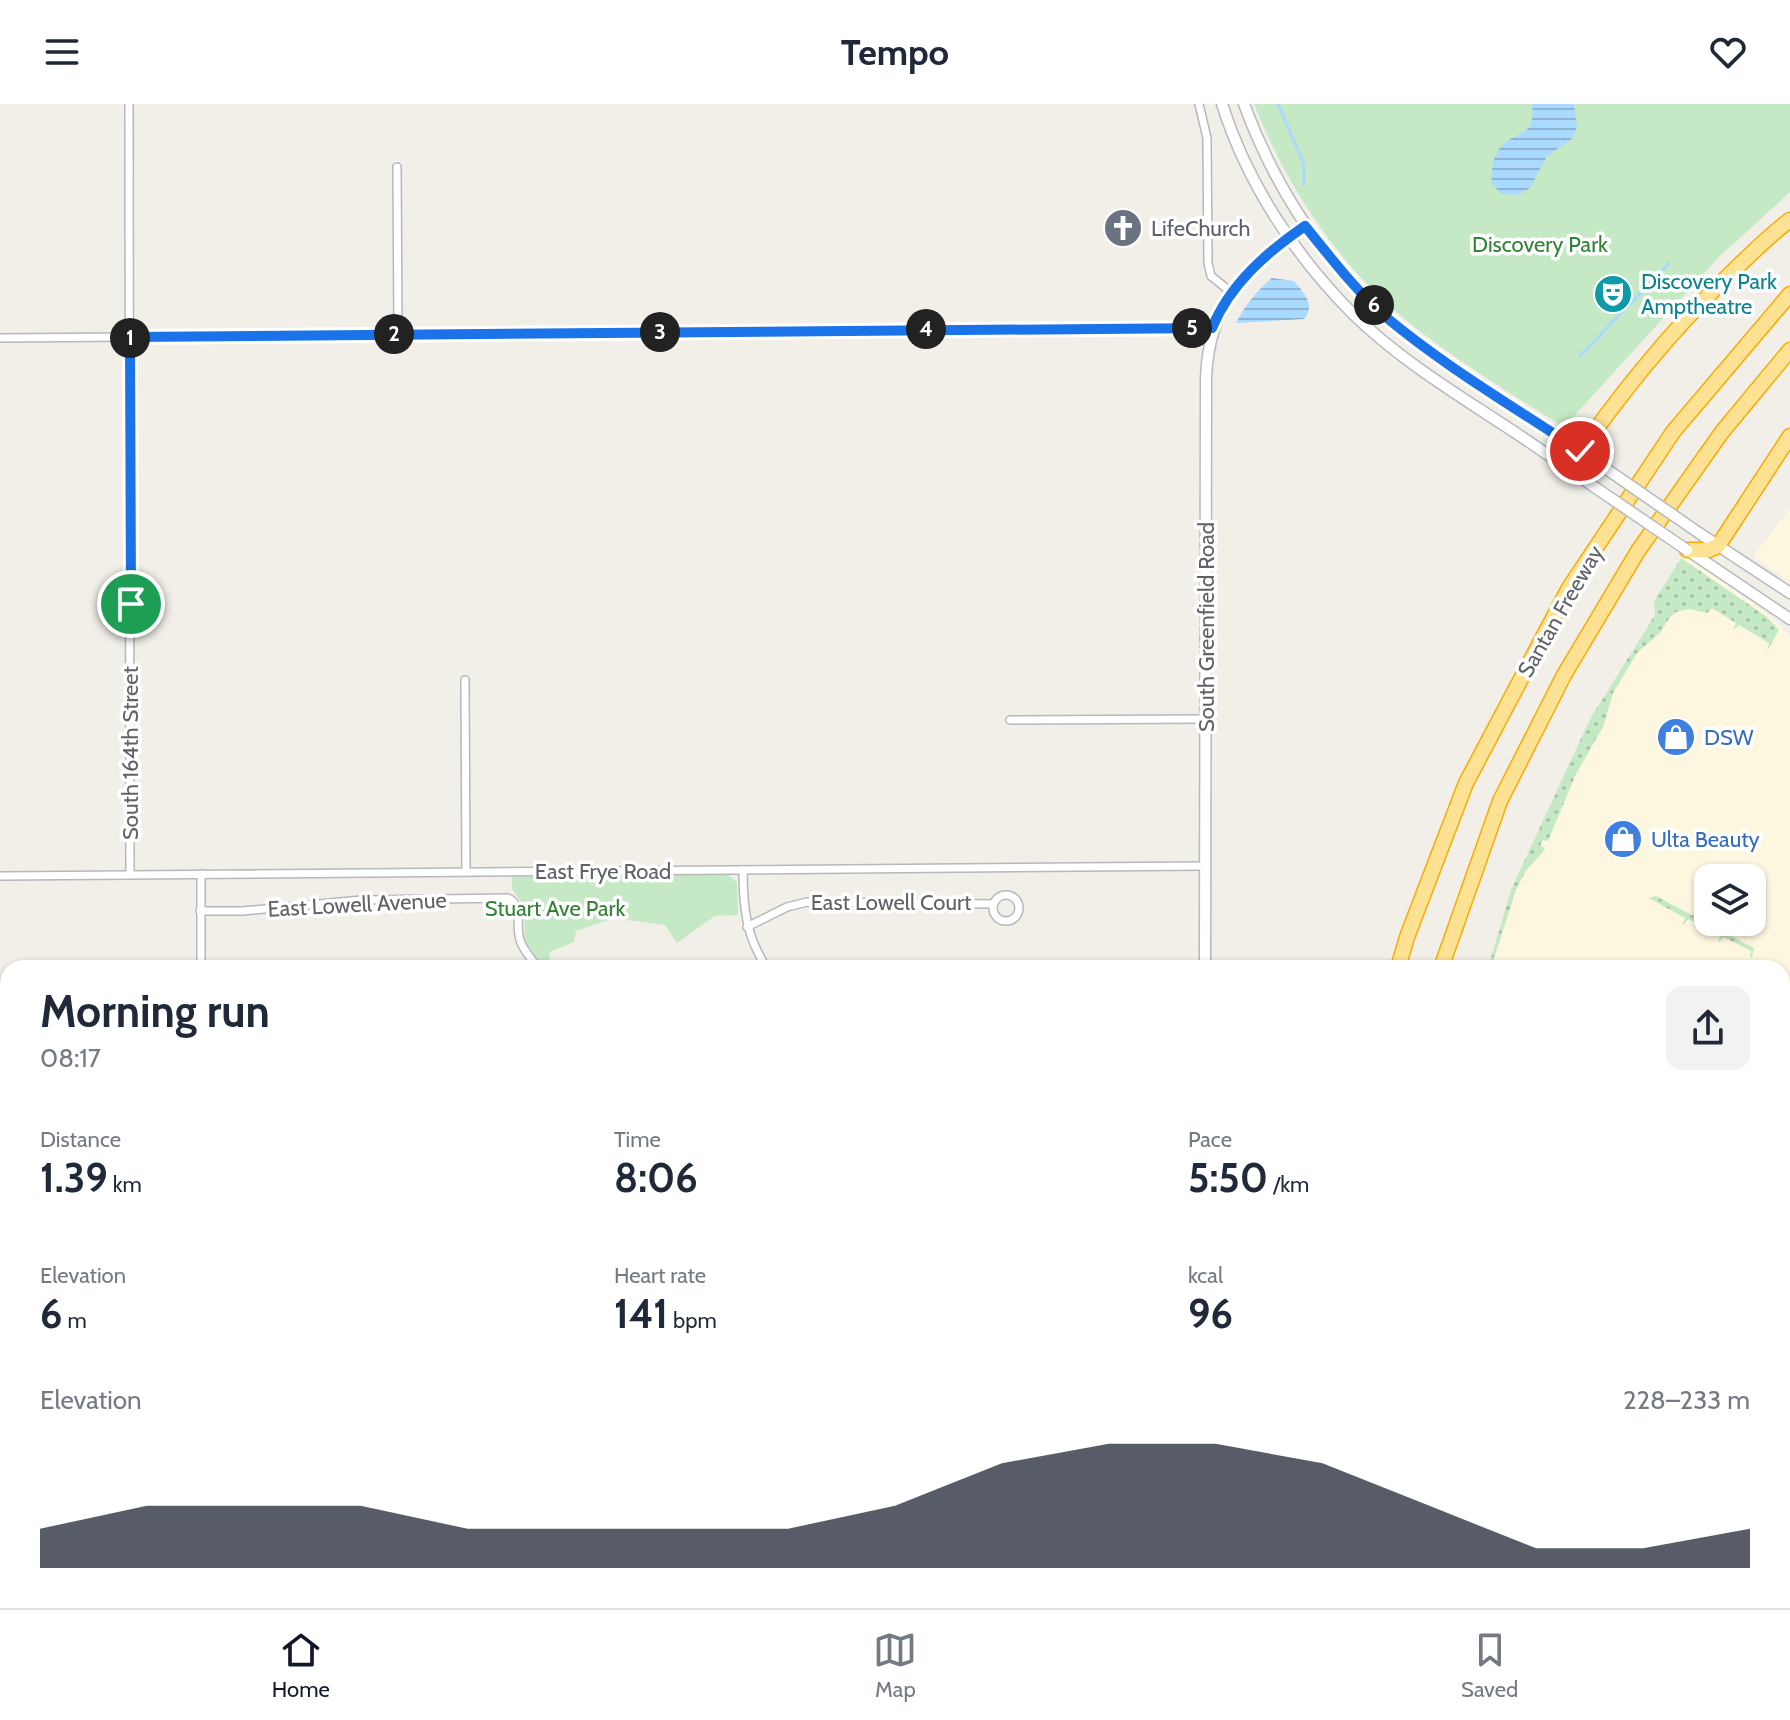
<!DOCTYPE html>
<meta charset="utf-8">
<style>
:root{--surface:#fff;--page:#f2f2f3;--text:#1f2937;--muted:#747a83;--line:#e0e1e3;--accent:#111827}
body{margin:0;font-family:Cabin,sans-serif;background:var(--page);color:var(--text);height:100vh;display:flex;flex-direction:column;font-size:30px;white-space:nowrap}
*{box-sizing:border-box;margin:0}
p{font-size:26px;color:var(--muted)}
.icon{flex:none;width:44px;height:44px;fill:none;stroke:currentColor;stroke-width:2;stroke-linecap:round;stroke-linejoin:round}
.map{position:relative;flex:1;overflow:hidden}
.panel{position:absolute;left:0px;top:856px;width:1790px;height:648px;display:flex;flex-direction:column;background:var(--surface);border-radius:24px 24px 0 0;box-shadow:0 2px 6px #0004}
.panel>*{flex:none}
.buttons{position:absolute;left:1694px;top:760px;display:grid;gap:16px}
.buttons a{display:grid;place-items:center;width:72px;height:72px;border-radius:16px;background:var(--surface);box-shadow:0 2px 6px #0004;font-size:40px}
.pin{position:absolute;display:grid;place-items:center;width:68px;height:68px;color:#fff;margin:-34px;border:4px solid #fff;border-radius:50%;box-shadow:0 2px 8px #0007}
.km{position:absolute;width:40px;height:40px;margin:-20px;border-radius:50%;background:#222;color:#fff;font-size:22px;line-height:40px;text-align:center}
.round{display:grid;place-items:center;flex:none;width:84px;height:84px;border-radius:16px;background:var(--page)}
.headline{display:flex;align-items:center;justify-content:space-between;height:136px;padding:0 40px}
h1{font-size:44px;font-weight:700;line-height:60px}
.metrics{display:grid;grid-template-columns:repeat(3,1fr);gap:12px;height:136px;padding:8px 40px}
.metrics div{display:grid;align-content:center}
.metrics b{font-size:40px;font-weight:700}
.metrics small{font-size:22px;font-weight:400}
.metrics p{font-size:22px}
.chart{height:224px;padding:16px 40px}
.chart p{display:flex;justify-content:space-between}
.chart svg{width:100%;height:144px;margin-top:8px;fill:var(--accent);opacity:.7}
header{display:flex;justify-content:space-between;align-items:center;height:104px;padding:0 40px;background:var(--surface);font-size:36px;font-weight:700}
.tab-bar{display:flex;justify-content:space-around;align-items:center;height:112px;border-top:2px solid var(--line);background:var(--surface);font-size:22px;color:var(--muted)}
.tab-bar a{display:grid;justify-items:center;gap:4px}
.tab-bar .active{color:var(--accent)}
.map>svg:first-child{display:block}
</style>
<header><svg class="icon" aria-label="menu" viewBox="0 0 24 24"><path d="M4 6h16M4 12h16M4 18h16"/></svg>Tempo<svg class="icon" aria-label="heart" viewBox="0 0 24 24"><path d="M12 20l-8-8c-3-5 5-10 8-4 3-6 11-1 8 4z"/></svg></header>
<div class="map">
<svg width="1790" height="1504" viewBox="0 0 1790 1504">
<defs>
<pattern id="grass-dots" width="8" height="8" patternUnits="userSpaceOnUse" patternTransform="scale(2)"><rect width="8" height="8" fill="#c5e8c5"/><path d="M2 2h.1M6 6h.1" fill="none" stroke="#a3c0a4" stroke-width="1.8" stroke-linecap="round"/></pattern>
<pattern id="water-rules" width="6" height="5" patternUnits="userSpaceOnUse" patternTransform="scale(2)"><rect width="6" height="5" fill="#aadaff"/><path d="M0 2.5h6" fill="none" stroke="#8eb4d2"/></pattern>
</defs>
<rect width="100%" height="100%" fill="#f1efe8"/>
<g fill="#fef7e0" fill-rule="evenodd">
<path d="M1790 405V477L1753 452Z"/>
<path d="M1683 450 1769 511 1790 532V1504H1437L1436 1496H1782V864H1488L1511 786 1590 615 1655 511 1654 497ZM1708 774H1752V818H1708Z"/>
</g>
<g fill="url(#grass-dots)">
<path d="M1681 454 1767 513 1779 526 1767 547 1769 539 1739 521 1733 526 1736 519 1712 504 1707 509 1689 505 1676 508 1670 513 1660 529 1637 549 1613 589 1603 623 1576 670 1548 737 1543 736 1540 742 1545 744 1543 748 1525 768 1516 786 1491 864H1488L1511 786 1590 615 1655 511 1654 497Z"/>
<path d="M1656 792 1754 844 1752 854 1750 853 1751 847 1724 833 1718 839 1720 831 1688 815 1683 821 1685 814 1649 794Z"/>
</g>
<g fill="#c5e8c5">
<path d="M1254 0H1790V88L1719 153 1564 323C1513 291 1460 259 1412 221 1340 164 1288 85 1254 0Z"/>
<path d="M727 770 737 778 738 811 715 812 677 839 665 821 614 814 576 827 574 838 549 848 552 864H542L525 837 524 802 512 785V773Z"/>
</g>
<g fill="url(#water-rules)">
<path d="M1532 0H1574L1577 23 1573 34 1547 52 1530 84 1518 91 1501 90 1492 79C1490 66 1494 46 1506 38 1525 25 1535 29 1532 0Z"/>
<path d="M1272 174 1294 177C1304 189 1316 201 1304 215L1236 219C1244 203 1258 185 1272 174Z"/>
</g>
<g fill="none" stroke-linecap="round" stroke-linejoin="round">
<g stroke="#aadaff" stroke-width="3">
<path d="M1278 0 1304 60V80"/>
<path d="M1580 252 1669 159"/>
</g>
<g stroke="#b5b8bc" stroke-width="10">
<g id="street">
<path d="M129 0 130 770"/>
<path d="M1199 0 1207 34 1208 159 1211 172 1231 188"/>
<path d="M397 63 398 230"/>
<path d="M0 234 1212 224"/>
<path d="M465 576 466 768"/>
<path d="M1010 616 1206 615"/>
<path d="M743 766C743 803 746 833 767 864"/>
<path d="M0 772 1205 762"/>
<circle cx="1006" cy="804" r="13"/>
<path d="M200 807H242L362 796 508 794C524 801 515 821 520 836 523 847 532 854 537 864"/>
<path d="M747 823 787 803 807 798 993 800"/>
<path d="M201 864V770"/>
<path d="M0 881 8 879"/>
<path d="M0 926 8 938"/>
<path d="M0 1229H8"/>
<path d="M0 1409H8"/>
<path d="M39 1496V1504"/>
<path d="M647 1496 668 1503 679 1501 676 1496"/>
<path d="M748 1496V1504"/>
<path d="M326 1504C363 1500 400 1497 438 1497 466 1497 497 1504 524 1496"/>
<path d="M1126 1504 1128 1496"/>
</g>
</g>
<g stroke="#b6babf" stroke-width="13">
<g id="secondary">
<path d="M1222 0C1247 79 1295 152 1354 211 1396 252 1447 284 1496 316 1529 337 1561 360 1593 382"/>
<path d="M1244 0C1274 81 1320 154 1386 212 1451 270 1530 313 1602 362"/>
<path d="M1699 429 1790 489"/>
<path d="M1689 447 1790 515"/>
<path d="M1205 864 1206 274C1209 198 1245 163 1305 122"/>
<path d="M627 1504 628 1496"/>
</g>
</g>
<g stroke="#f9ab00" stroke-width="17">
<g id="highway">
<path d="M1568 365C1615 296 1666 232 1726 174 1747 154 1767 133 1790 116"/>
<path d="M1687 446H1709L1718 442 1790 332"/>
<path d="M1398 864 1407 833 1466 679 1569 484 1673 328 1790 190"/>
<path d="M1441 864 1500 697 1564 571 1638 447 1722 328 1790 246"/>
<path d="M1345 1496V1504"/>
<path d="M1376 1496 1377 1504"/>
<path d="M1255 1504V1496"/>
<path d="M1312 1504V1496"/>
</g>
</g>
<use href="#street" stroke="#fff" stroke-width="7"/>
<use href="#secondary" stroke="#fff" stroke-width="10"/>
<use href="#highway" stroke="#fde293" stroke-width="14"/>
<g stroke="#b6babf" stroke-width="13" stroke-linecap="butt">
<g id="secondary-bridge">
<path d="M1602 362 1699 429"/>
<path d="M1593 382 1687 446"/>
</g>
</g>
<use href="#secondary-bridge" stroke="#fff" stroke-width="10"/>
</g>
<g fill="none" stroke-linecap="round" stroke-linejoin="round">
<g stroke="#fff" stroke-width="16">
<path id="route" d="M131 500 130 233 1212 224C1230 180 1267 148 1305 122 1331 154 1356 187 1387 214 1447 264 1516 304 1580 347"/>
</g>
<use href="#route" stroke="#1a73e8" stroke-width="10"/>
</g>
<defs>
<g id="church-disc" transform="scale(2)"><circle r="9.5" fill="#6b7280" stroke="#fff"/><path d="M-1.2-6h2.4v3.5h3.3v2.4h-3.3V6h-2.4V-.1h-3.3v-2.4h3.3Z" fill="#fff"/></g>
<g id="theatre-disc" transform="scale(2)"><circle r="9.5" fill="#0f9aa8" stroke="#fff"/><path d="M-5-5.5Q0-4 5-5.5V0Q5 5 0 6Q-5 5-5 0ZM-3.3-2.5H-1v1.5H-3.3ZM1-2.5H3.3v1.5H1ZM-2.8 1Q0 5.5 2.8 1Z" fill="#fff"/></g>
<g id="shop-disc" transform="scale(2)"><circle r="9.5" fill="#3f7fe0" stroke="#fff"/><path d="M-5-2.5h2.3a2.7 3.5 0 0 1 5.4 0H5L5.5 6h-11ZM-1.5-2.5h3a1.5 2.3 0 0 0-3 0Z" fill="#fff"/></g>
</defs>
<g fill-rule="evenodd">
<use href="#church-disc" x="1123" y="124"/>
<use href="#theatre-disc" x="1613" y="190"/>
<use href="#shop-disc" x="1676" y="633"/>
<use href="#shop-disc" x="1623" y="735"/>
</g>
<g text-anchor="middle" stroke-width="7" stroke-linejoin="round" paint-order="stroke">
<g font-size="22" fill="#5b616d" stroke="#fff" text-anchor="start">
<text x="1151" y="132">LifeChurch</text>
</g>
<g font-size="22" fill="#348238" stroke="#fff">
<text x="1540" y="148">Discovery Park</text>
<text x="555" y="812">Stuart Ave Park</text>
</g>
<g font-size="22" fill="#0d838f" stroke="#fff" text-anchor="start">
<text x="1641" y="185">Discovery Park<tspan x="1641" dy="25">Amptheatre</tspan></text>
</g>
<g font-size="22" fill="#5f6368" stroke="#fff">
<text transform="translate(1560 507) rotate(-60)" y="8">Santan Freeway</text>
<text transform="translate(1206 523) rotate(-90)" y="8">South Greenfield Road</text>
<text transform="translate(130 649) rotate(-90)" y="8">South 164th Street</text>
<text x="603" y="775">East Frye Road</text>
<text x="891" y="806">East Lowell Court</text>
<text transform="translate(357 800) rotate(-3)" y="8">East Lowell Avenue</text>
</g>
<g font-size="22" fill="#366cbe" stroke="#fff" text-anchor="start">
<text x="1704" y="641">DSW</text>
<text x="1651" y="743">Ulta Beauty</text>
</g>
</g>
</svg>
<div class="buttons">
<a><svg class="icon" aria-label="layers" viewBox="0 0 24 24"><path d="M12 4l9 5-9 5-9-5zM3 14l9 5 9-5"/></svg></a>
</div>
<div class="pin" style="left:131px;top:500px;background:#1e9e55"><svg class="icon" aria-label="arrive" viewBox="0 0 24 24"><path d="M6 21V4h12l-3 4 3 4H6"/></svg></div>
<div class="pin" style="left:1580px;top:347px;background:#d93025"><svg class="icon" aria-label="check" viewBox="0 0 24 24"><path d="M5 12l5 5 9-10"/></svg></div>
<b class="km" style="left:130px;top:234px">1</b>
<b class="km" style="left:394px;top:230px">2</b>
<b class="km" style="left:660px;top:228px">3</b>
<b class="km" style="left:926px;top:225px">4</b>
<b class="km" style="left:1192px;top:224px">5</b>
<b class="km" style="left:1374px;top:201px">6</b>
<section class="panel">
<div class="headline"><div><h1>Morning run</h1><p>08:17</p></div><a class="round"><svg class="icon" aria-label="share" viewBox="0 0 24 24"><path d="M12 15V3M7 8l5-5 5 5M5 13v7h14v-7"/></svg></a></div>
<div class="metrics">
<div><p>Distance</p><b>1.39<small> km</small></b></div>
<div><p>Time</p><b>8:06</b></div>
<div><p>Pace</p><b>5:50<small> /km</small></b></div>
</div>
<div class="metrics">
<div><p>Elevation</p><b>6<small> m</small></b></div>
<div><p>Heart rate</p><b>141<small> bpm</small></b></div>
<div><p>kcal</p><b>96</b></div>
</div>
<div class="chart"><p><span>Elevation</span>228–233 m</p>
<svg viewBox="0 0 160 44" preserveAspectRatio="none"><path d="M0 44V32L10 25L20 25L30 25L40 32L50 32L60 32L70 32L80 25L90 12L100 6L110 6L120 12L130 25L140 38L150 38L160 32V44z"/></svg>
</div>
</section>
</div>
<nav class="tab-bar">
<a class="active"><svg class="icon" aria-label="home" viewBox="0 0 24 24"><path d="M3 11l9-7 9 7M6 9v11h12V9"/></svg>Home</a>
<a><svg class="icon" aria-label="map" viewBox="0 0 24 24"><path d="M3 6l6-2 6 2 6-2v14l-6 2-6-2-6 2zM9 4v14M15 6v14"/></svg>Map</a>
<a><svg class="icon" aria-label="saved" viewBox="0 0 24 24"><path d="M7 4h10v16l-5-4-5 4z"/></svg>Saved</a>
</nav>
